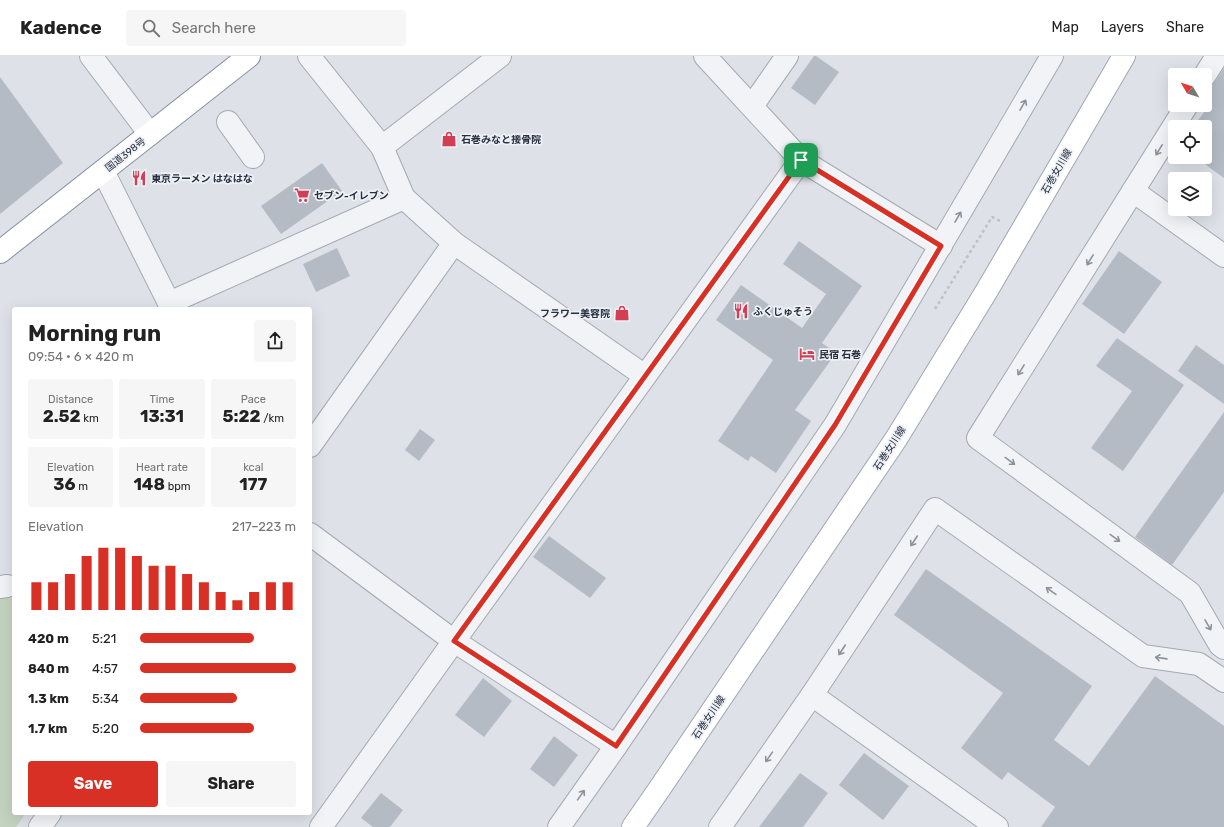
<!DOCTYPE html>
<meta charset="utf-8">
<style>
:root{--surface:#fff;--page:#f6f6f6;--text:#222;--muted:#767676;--line:#e0e0e0;--accent:#d93025}
body{margin:0;font-family:Rubik,"Noto Sans JP",sans-serif;background:var(--page);color:var(--text);height:100vh;display:flex;flex-direction:column;font-size:15px;white-space:nowrap}
*{box-sizing:border-box;margin:0}
p{font-size:13px;color:var(--muted)}
.icon{flex:none;width:22px;height:22px;fill:none;stroke:currentColor;stroke-width:2;stroke-linecap:round;stroke-linejoin:round}
.map{position:relative;flex:1;overflow:hidden}
.panel{position:absolute;left:12px;top:251px;width:300px;height:508px;display:flex;flex-direction:column;background:var(--surface);border-radius:4px;box-shadow:0 4px 16px #0002}
.panel>*{flex:none}
.needle{width:26px;rotate:309deg}
.buttons{position:absolute;left:1168px;top:12px;display:grid;gap:8px}
.buttons a{display:grid;place-items:center;width:44px;height:44px;border-radius:4px;background:var(--surface);box-shadow:0 4px 16px #0002;font-size:20px}
.pin{position:absolute;display:grid;place-items:center;width:34px;height:34px;color:#fff;margin:-17px;border-radius:8px;box-shadow:0 2px 6px #0006}
.round{display:grid;place-items:center;flex:none;width:42px;height:42px;border-radius:4px;background:var(--page)}
.headline{display:flex;align-items:center;justify-content:space-between;height:68px;padding:0 16px}
h1{font-size:22px;font-weight:700;line-height:30px}
.figures{display:grid;grid-template-columns:repeat(3,1fr);gap:6px;height:68px;padding:4px 16px}
.figures div{display:grid;align-content:center;border-radius:4px;background:var(--page);text-align:center}
.figures b{font-size:17px;font-weight:700}
.figures small{font-size:11px;font-weight:400}
.figures p{font-size:11px}
.chart{height:112px;padding:8px 16px}
.chart p{display:flex;justify-content:space-between}
.chart svg{width:100%;height:72px;margin-top:4px;stroke:var(--accent);stroke-width:6}
.action{display:flex;gap:8px;margin-top:auto;padding:8px 16px}
.action a{flex:1;height:46px;border-radius:4px;background:var(--accent);color:#fff;font-size:16px;font-weight:700;line-height:46px;text-align:center}
.action a+a{background:var(--page);color:var(--text)}
ul{padding:0 16px;list-style:none;font-size:13px}
li{display:grid;grid-template-columns:64px 48px 1fr;align-items:center;height:30px}
li i{height:10px;border-radius:5px;background:var(--accent)}
header{display:flex;align-items:center;gap:24px;box-sizing:border-box;height:56px;padding:0 20px;background:var(--surface);border-bottom:1px solid var(--line)}
header strong{font-size:19px}
nav{display:flex;gap:22px;margin-inline-start:auto;font-size:14px}
.search{width:280px;height:36px;background:var(--page);display:flex;align-items:center;gap:10px;box-sizing:border-box;padding:0 14px;border-radius:4px;color:var(--muted);font-size:15px}
.map>svg:first-child{display:block}
</style>
<header>
<strong>Kadence</strong>
<div class="search"><svg class="icon" aria-label="search" viewBox="0 0 24 24"><circle cx="10" cy="10" r="6"/><path d="M15 15l6 6"/></svg>Search here</div>
<nav><a>Map</a><a>Layers</a><a>Share</a></nav>
</header>
<div class="map">
<svg width="1224" height="771" viewBox="0 0 1224 771">
<rect width="100%" height="100%" fill="#dee2e8"/>
<path fill="#c4d3bf" d="M14 541V757H26L16 771H0V542Z"/>
<g fill="#b5bbc5">
<path d="M814 0H816L839 16 815 49 791 32Z"/>
<path d="M1224 12V122L1195 101H1205V71H1193L1205 55V34L1207 31 1211 30 1215 26Z"/>
<path d="M0 21 63 107 0 158Z"/>
<path d="M322 107 342 135 281 178 261 150Z"/>
<path d="M799 185 862 230 822 287 836 297 795 354 811 365 776 417 751 400 748 405 718 385 773 304 716 264 741 229 802 272 826 238 783 208Z"/>
<path d="M337 192 350 220 316 236 303 208Z"/>
<path d="M1119 195 1162 226 1124 278 1082 248Z"/>
<path d="M1117 282 1184 329 1123 415 1091 392 1132 335 1096 310Z"/>
<path d="M1196 289 1224 309V348L1178 315Z"/>
<path d="M1224 356V436L1172 509 1135 481Z"/>
<path d="M420 373 435 384 419 405 405 394Z"/>
<path d="M549 480 606 522 590 542 533 501Z"/>
<path d="M926 513 1092 630 1054 684 1089 710 1155 620 1224 670V771H1041L1055 751 1008 716 1002 724 961 692 1003 637 894 559Z"/>
<path d="M483 622 512 645 484 681 455 659Z"/>
<path d="M554 680 578 699 554 731 530 713Z"/>
<path d="M864 697 909 730 883 764 839 729Z"/>
<path d="M800 717 828 737 803 771H759Z"/>
<path d="M381 737 403 754 390 771H373L361 762Z"/>
</g>
<g fill="none" stroke-linecap="round" stroke-linejoin="round">
<g stroke="#a3a9b2" stroke-width="24">
<g id="minor">
<path d="M91 0 150 78"/>
<path d="M309 0 382 91 404 142 454 187 645 320"/>
<path d="M705 0 801 104 941 190"/>
<path d="M1205 19 1217 0"/>
<path d="M1187 49 978 382 1190 537 1220 589 1224 592"/>
<path d="M752 50 787 0"/>
<path d="M228 66 253 101"/>
<path d="M382 91 500 0"/>
<path d="M103 115 172 253"/>
<path d="M1133 135 1224 200"/>
<path d="M169 247 404 142"/>
<path d="M310 390 454 187"/>
<path d="M310 478 454 585 616 690"/>
<path d="M0 531 7 530"/>
<path d="M812 639 997 771"/>
<path d="M40 771 50 757"/>
<path d="M321 771 454 585 801 104"/>
<path d="M559 771 616 690 835 369 1052 0"/>
<path d="M720 771 812 639 935 453 1143 600 1199 608 1224 625"/>
</g>
</g>
<g stroke="#9da7b5" stroke-width="24">
<path id="major" d="M633 771 660 732 896 383 986 236 1124 0"/>
</g>
<g stroke="#8590a0" stroke-width="24">
<path id="highway" d="M0 196 249 0"/>
</g>
<path stroke="#bcc0c7" stroke-width="2.5" stroke-dasharray="3 3" stroke-linecap="butt" d="M935 253 992 161 1000 165"/>
<use href="#minor" stroke="#f1f3f7" stroke-width="22"/>
<use href="#major" stroke="#fff" stroke-width="22"/>
<use href="#highway" stroke="#fff" stroke-width="22"/>
</g>
<defs><path id="oneway-shaft" d="M-6 0H5M1.5-3L5.5 0L1.5 3" fill="none" stroke-width="1.6" stroke-linecap="round" stroke-linejoin="round"/></defs>
<g stroke="#8c929c">
<use href="#oneway-shaft" transform="translate(1023 49) rotate(-60)"/>
<use href="#oneway-shaft" transform="translate(1159 94) rotate(122)"/>
<use href="#oneway-shaft" transform="translate(958 161) rotate(-60)"/>
<use href="#oneway-shaft" transform="translate(1090 204) rotate(122)"/>
<use href="#oneway-shaft" transform="translate(1021 314) rotate(122)"/>
<use href="#oneway-shaft" transform="translate(1010 405) rotate(36)"/>
<use href="#oneway-shaft" transform="translate(1115 482) rotate(36)"/>
<use href="#oneway-shaft" transform="translate(914 485) rotate(123)"/>
<use href="#oneway-shaft" transform="translate(1051 535) rotate(-145)"/>
<use href="#oneway-shaft" transform="translate(1208 569) rotate(60)"/>
<use href="#oneway-shaft" transform="translate(842 594) rotate(123)"/>
<use href="#oneway-shaft" transform="translate(1161 602) rotate(-172)"/>
<use href="#oneway-shaft" transform="translate(769 701) rotate(125)"/>
<use href="#oneway-shaft" transform="translate(581 739) rotate(-55)"/>
</g>
<g fill="none" stroke-linecap="round" stroke-linejoin="round">
<g stroke="#fff" stroke-width="8">
<path id="route" d="M801 104 941 190 835 369 616 690 454 585Z"/>
</g>
<use href="#route" stroke="#d93025" stroke-width="5"/>
</g>
<defs>
<g id="shop-bare" transform="scale(1.2)"><path d="M-5-2.5h2.3a2.7 3.5 0 0 1 5.4 0H5L5.5 6h-11ZM-1.5-2.5h3a1.5 2.3 0 0 0-3 0Z" fill="#d33e54" stroke="#eef1f6" stroke-width="2.5" paint-order="stroke"/></g>
<g id="restaurant-bare" transform="scale(1.2)"><path d="M-5-6h1v4h1v-4h1v4h1v-4h1v5L-1.5 .5V6h-2V.5L-5-1ZM5-6V6H3V1.5H1.5Q1.5-4 5-6Z" fill="#d33e54" stroke="#eef1f6" stroke-width="2.5" paint-order="stroke"/></g>
<g id="supermarket-bare" transform="scale(1.2)"><path d="M-6-5.5h2.5l.6 2H6L4.5 2H-2.5L-4.4-4H-6ZM-1.5 3.2a1.3 1.3 0 1 0 .1 0ZM3 3.2a1.3 1.3 0 1 0 .1 0Z" fill="#d33e54" stroke="#eef1f6" stroke-width="2.5" paint-order="stroke"/></g>
<g id="hotel-bare" transform="scale(1.2)"><path d="M-6-4.5h1.5V1H6V5H4.5V3h-9V5H-6ZM-4 0a1.8 1.8 0 1 1 3.6 0ZM.5 0V-2.5h3Q6-2.5 6 0Z" fill="#d33e54" stroke="#eef1f6" stroke-width="2.5" paint-order="stroke"/></g>
</defs>
<g fill-rule="evenodd">
<use href="#shop-bare" x="449" y="83"/>
<use href="#restaurant-bare" x="139" y="122"/>
<use href="#supermarket-bare" x="302" y="139"/>
<use href="#restaurant-bare" x="741" y="255"/>
<use href="#shop-bare" x="622" y="257"/>
<use href="#hotel-bare" x="807" y="298"/>
</g>
<g text-anchor="middle" stroke-width="3.5" stroke-linejoin="round" paint-order="stroke">
<g font-size="10" font-weight="bold" fill="#273040" stroke="#eef1f6" text-anchor="start">
<text x="461" y="87">石巻みなと接骨院</text>
<text x="151" y="126">東京ラーメン はなはな</text>
<text x="314" y="143">セブン-イレブン</text>
<text x="753" y="259">ふくじゅそう</text>
<text x="610" y="261" text-anchor="end">フラワー美容院</text>
<text x="819" y="302">民宿 石巻</text>
</g>
<g font-size="10" fill="#273040" stroke="#eef1f6">
<text transform="translate(125 98) rotate(-38)" y="4">国道398号</text>
<text transform="translate(1056 115) rotate(-60)" y="4">石巻女川線</text>
<text transform="translate(889 392) rotate(-57)" y="4">石巻女川線</text>
<text transform="translate(708 661) rotate(-56)" y="4">石巻女川線</text>
</g>
</g>
</svg>
<div class="buttons">
<a><svg class="needle" viewBox="-14 -14 28 28"><path d="M0-13l5 13h-10z" fill="#e53935"/><path d="M0 13l5-13h-10z" fill="#767676"/></svg></a>
<a><svg class="icon" aria-label="locate" viewBox="0 0 24 24"><circle cx="12" cy="12" r="6"/><path d="M12 2v4M12 18v4M2 12h4M18 12h4"/></svg></a>
<a><svg class="icon" aria-label="layers" viewBox="0 0 24 24"><path d="M12 4l9 5-9 5-9-5zM3 14l9 5 9-5"/></svg></a>
</div>
<div class="pin" style="left:801px;top:104px;background:#1e9e55"><svg class="icon" aria-label="arrive" viewBox="0 0 24 24"><path d="M6 21V4h12l-3 4 3 4H6"/></svg></div>
<section class="panel">
<div class="headline"><div><h1>Morning run</h1><p>09:54 · 6 × 420 m</p></div><a class="round"><svg class="icon" aria-label="share" viewBox="0 0 24 24"><path d="M12 15V3M7 8l5-5 5 5M5 13v7h14v-7"/></svg></a></div>
<div class="figures">
<div><p>Distance</p><b>2.52<small> km</small></b></div>
<div><p>Time</p><b>13:31</b></div>
<div><p>Pace</p><b>5:22<small> /km</small></b></div>
</div>
<div class="figures">
<div><p>Elevation</p><b>36<small> m</small></b></div>
<div><p>Heart rate</p><b>148<small> bpm</small></b></div>
<div><p>kcal</p><b>177</b></div>
</div>
<div class="chart"><p><span>Elevation</span>217–223 m</p>
<svg viewBox="0 0 160 44" preserveAspectRatio="none"><path d="M5 44V27M15 44V27M25 44V22M35 44V11M45 44V6M55 44V6M65 44V11M75 44V17M85 44V17M95 44V22M105 44V27M115 44V33M125 44V38M135 44V33M145 44V27M155 44V27"/></svg>
</div>
<ul>
<li><b>420 m</b>5:21<i style="width:73%"></i></li>
<li><b>840 m</b>4:57<i style="width:100%"></i></li>
<li><b>1.3 km</b>5:34<i style="width:62%"></i></li>
<li><b>1.7 km</b>5:20<i style="width:73%"></i></li>
</ul>
<div class="action"><a>Save</a><a>Share</a></div>
</section>
</div>
